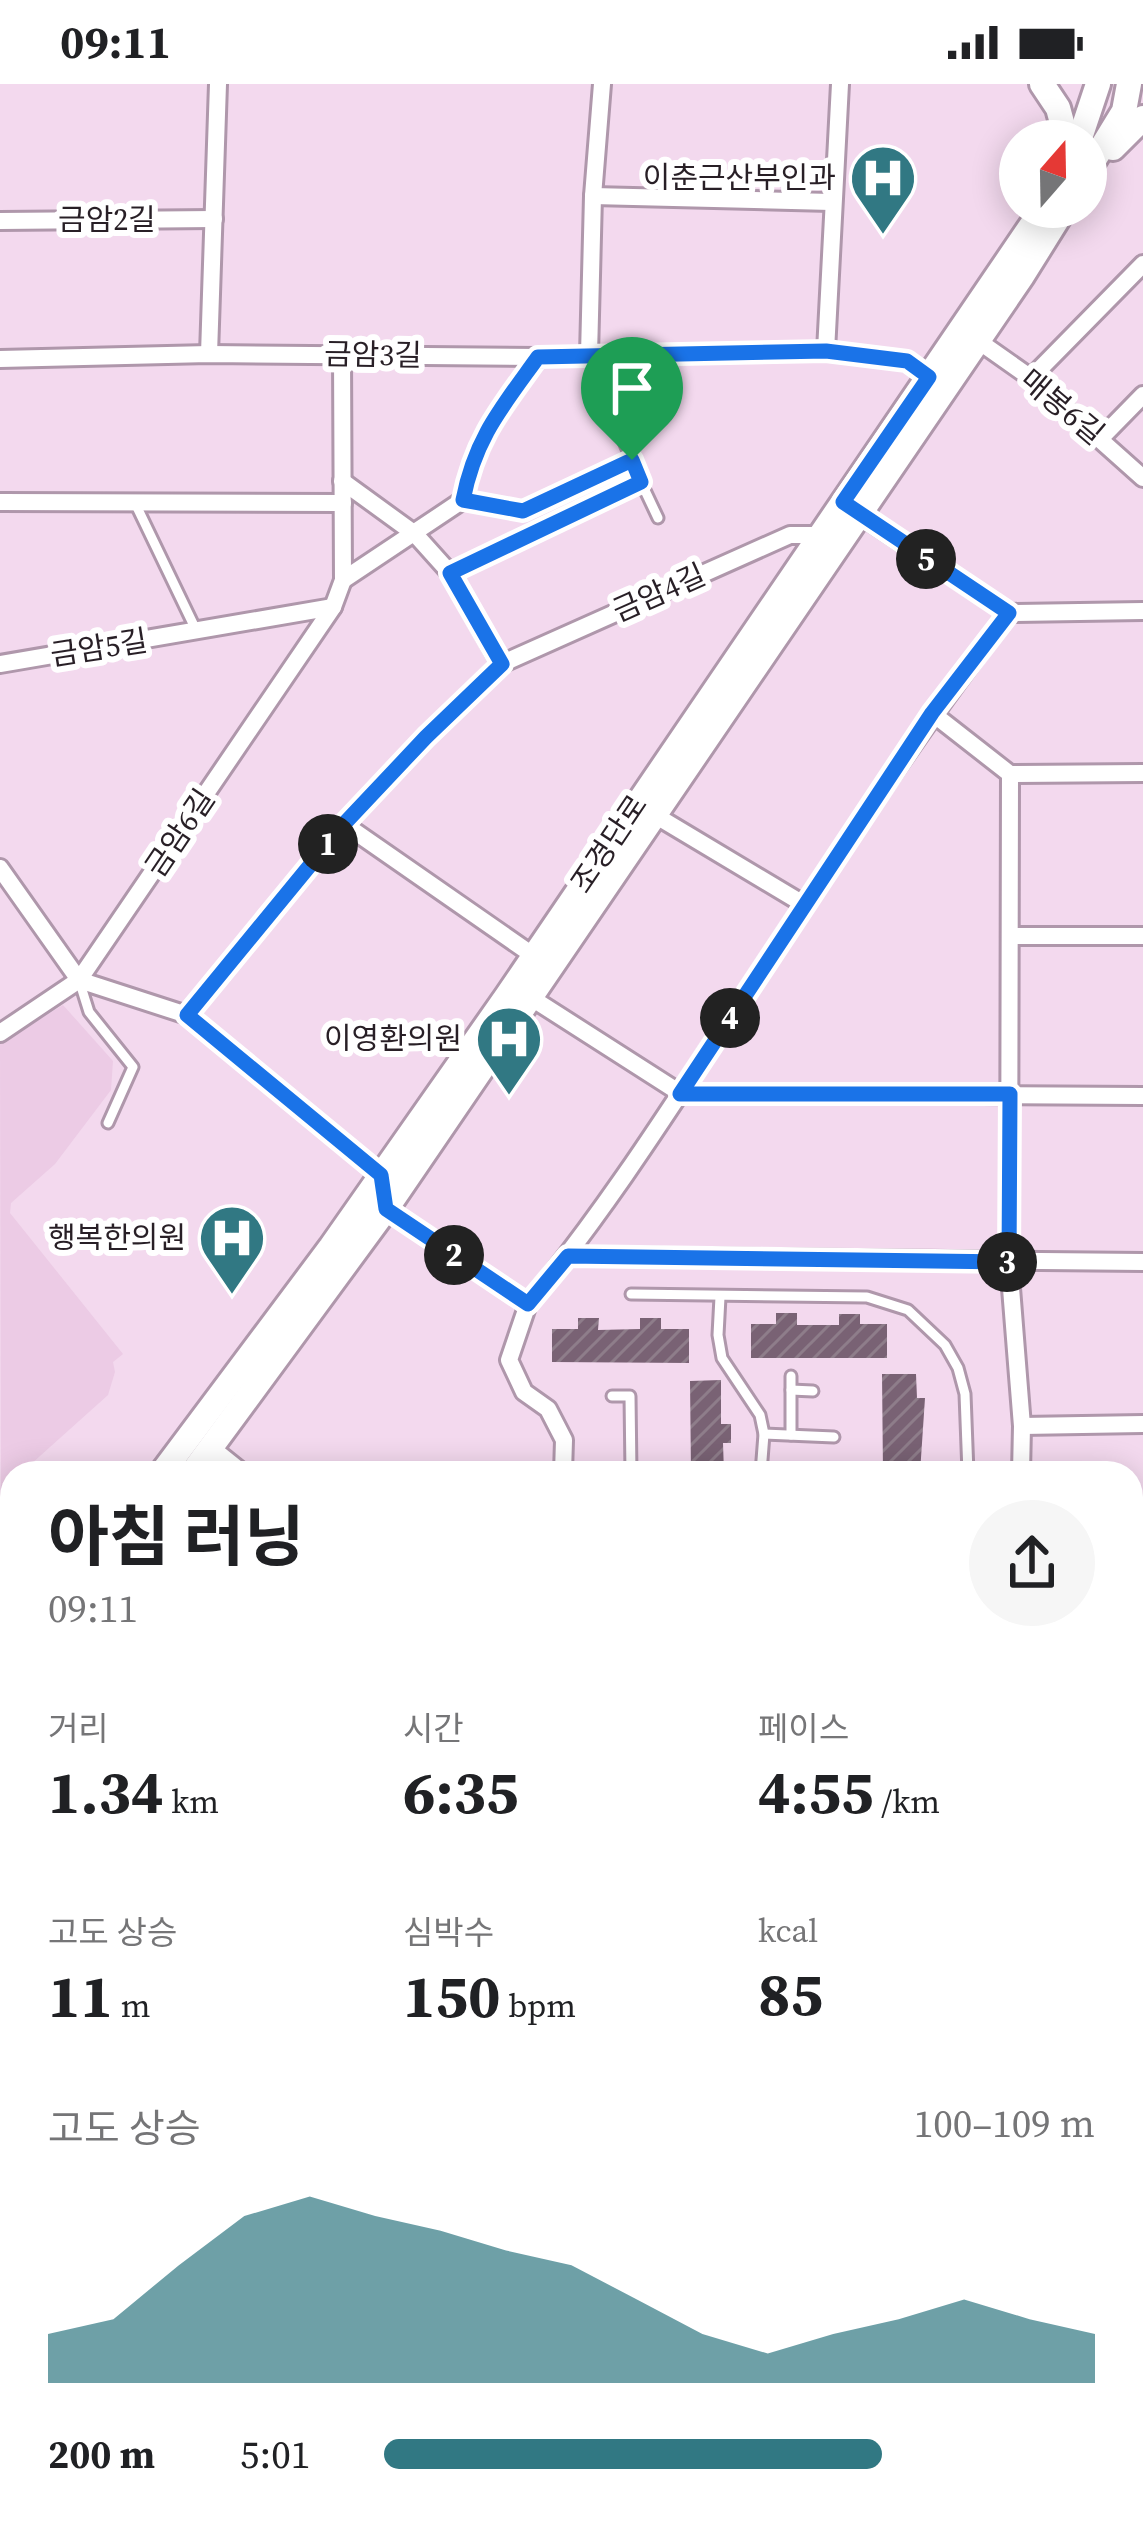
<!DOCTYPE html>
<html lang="ko">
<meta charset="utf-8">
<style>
:root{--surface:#fff;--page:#f6f6f6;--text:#202124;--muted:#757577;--accent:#317883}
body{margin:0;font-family:"Source Serif 4","Noto Sans KR",serif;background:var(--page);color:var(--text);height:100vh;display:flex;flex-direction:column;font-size:45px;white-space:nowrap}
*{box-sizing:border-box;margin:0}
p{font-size:39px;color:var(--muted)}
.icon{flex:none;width:66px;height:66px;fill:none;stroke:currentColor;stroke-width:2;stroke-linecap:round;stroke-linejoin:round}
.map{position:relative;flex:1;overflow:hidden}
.panel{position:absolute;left:0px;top:1377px;width:1143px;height:1065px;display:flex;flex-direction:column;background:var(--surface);border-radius:36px 36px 0 0;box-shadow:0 6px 30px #0003}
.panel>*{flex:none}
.needle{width:78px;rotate:20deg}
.fabs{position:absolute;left:999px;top:36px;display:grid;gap:24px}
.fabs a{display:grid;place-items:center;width:108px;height:108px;border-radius:50%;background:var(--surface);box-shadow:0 6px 30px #0003;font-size:60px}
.pin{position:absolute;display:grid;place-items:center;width:102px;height:102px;color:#fff;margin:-123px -51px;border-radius:50% 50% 50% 0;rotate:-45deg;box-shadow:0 0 12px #0007}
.pin .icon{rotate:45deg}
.km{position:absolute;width:60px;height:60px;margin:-30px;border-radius:50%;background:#222;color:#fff;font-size:33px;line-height:60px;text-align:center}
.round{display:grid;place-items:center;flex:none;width:126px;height:126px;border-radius:63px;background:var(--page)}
.headline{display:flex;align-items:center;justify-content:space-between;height:204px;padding:0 48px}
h1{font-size:66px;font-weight:700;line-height:90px}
.figures{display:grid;grid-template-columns:repeat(3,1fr);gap:18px;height:204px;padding:12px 48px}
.figures div{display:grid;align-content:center}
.figures b{font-size:60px;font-weight:700}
.figures small{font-size:33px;font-weight:400}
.figures p{font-size:33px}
.chart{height:336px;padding:24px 48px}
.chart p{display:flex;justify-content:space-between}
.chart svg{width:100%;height:216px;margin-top:12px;fill:var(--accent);opacity:.7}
ul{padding:0 48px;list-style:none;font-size:39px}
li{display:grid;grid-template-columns:192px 144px 1fr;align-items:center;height:90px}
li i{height:30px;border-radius:15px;background:var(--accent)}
.status{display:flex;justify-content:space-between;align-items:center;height:84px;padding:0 60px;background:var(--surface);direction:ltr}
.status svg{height:33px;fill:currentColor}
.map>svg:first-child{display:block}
</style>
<div class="status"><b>09:11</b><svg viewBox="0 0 49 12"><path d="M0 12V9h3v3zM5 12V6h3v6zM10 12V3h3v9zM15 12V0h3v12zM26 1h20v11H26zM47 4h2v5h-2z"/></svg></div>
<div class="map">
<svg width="1143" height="2440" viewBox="0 0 1143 2440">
<defs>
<pattern id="building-hatch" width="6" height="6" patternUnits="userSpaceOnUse" patternTransform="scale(3)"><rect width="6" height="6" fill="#796274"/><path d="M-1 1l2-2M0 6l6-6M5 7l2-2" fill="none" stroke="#8e7d8a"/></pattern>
</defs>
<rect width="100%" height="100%" fill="#f3d9ee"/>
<path fill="#eccbe5" d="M63 921 113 977 111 1006 55 1080 11 1119 10 1129 123 1270 113 1278 115 1288 108 1311 21 1389H12V1397L1 1407 0 959Z"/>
<g fill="url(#building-hatch)">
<path d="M776 1229H797V1241H839V1230H860V1240H887V1274H751V1240H776Z"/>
<path d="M578 1234H599L598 1246 640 1245V1234H661V1245H689V1279L552 1278V1245H578Z"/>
<path d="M882 1290H916L917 1314H925L920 1389H883Z"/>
<path d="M721 1296V1340H731V1359H723L724 1389H691L690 1297Z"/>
</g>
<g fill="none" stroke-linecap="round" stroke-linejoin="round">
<g stroke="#af97ab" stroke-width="15">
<g id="lane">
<path d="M617 342 632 376"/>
<path d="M641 398 658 434"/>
<path d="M135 419 197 548"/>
<path d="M450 489 641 398 632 376 523 427 463 416"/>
<path d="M79 896 89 928 133 983 108 1039"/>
<path d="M631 1210 867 1213 908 1226 945 1261 958 1284 965 1310 968 1389"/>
<path d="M720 1213 718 1251 722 1274 760 1331 764 1350 761 1389"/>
<path d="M791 1292V1351"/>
<path d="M791 1306 813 1307"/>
<path d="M612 1312H630L631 1389"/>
<path d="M764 1350 834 1353"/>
<path d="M1131 2417 1143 2408"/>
<path d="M859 2430 863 2440"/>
<path d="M985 2430 990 2440"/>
<path d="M825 2433 829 2430"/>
<path d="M329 2440 334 2430"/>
<path d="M622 2440 626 2430"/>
<path d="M1075 2440 1100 2430"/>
</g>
</g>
<g stroke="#af97ab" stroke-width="22">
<g id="street">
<path d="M593 112 831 118"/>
<path d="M0 137 214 135"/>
<path d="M977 256 1031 294 1143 394"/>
<path d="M826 267 840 0"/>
<path d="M209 270 218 0"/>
<path d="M589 271 593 112 602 0"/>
<path d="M0 275 209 270 538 273 826 267 907 277 929 293"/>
<path d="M1031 294 1143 180"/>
<path d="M1101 354 1143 311"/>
<path d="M342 397 415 450 450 489 501 580"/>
<path d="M0 418 343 419"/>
<path d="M853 426 1009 529 1143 527"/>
<path d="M343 496 463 416C475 355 503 323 538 273"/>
<path d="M0 580 333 523"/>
<path d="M932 629 1010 690 1143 689"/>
<path d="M1010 690 1009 1179 1022 1342 1021 1389"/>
<path d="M653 730 805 821"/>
<path d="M344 740 534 872"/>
<path d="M0 784 79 896 187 931 381 1091 386 1125 528 1220 509 1276 524 1308 548 1325 564 1356 563 1389"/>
<path d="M1011 852H1143"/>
<path d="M530 913 680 1009 1143 1012"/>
<path d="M187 931 344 740 426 653 501 580 790 451H820"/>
<path d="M0 949 79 896 333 523 343 496 342 270"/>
<path d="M568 1172 1143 1178"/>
<path d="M528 1220C596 1138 655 1048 713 959 810 814 903 667 1009 529"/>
<path d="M1022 1342 1143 1340"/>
<path d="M213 1365 243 1389"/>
<path d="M1131 1581 1143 1574"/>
<path d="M1131 1691 1143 1710"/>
<path d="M0 1754 12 1763"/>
<path d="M1131 1806 1143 1799"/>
<path d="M1131 1914 1143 1910"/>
<path d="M1131 2186 1143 2193"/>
<path d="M1131 2257 1143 2219"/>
<path d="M1073 2440 1076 2430"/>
</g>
</g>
<g stroke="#af97ab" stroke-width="30">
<g id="secondary">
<path d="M1042 0 1058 24 1067 57"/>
<path d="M1079 57 1098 0"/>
<path d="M1113 64 1143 34"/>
<path d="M1086 89 1124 27 1129 0"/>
<path d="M162 1389 331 1163 507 912 1044 123"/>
<path d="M192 1389 386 1125 1022 192 1065 123"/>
<path d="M0 1555 12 1545"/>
<path d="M0 1582 12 1572"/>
</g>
</g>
<use href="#lane" stroke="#fff" stroke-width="9"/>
<use href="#street" stroke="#fff" stroke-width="16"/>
<use href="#secondary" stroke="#fff" stroke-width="24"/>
</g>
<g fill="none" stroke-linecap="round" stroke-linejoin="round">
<g stroke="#fff" stroke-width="24">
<path id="route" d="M826 267 907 277 929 293 843 418 1009 529 932 629 680 1010H1010L1009 1178 568 1172 528 1220 386 1125 381 1091 187 931 344 740 426 653 502 580 450 489 641 398 632 376 523 427 463 416C475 354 502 323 538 273Z"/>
</g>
<use href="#route" stroke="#1a73e8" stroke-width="15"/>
</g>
<defs>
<g id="hospital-pin" transform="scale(3.45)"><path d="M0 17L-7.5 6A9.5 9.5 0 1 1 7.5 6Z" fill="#317883" stroke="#fff"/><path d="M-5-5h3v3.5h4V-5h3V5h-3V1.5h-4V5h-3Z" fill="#fff"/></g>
</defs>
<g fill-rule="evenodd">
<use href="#hospital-pin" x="883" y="94"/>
<use href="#hospital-pin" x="509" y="955"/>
<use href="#hospital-pin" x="232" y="1154"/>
</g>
<g text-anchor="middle" stroke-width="12" stroke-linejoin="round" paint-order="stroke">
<g font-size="30" fill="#281f26" stroke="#fff" text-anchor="end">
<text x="836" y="104">이춘근산부인과</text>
<text x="462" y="965">이영환의원</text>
<text x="186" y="1164">행복한의원</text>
</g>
<g font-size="30" fill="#281f26" stroke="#fff">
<text x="107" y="146">금암2길</text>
<text transform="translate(373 271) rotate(1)" y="10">금암3길</text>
<text transform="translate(1062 323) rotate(40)" y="10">매봉6길</text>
<text transform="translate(659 509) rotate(-24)" y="10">금암4길</text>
<text transform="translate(99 564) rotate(-9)" y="10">금암5길</text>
<text transform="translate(180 749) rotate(-56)" y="10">금암6길</text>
<text transform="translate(609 760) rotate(-56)" y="10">조경단로</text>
</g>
</g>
</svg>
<div class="fabs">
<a><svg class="needle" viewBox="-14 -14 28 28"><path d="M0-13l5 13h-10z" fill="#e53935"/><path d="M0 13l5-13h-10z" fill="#757577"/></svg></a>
</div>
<div class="pin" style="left:632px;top:376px;background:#1e9e55"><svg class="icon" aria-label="arrive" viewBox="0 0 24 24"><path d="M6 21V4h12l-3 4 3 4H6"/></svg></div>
<b class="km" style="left:328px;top:760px">1</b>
<b class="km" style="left:454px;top:1171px">2</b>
<b class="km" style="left:1007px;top:1178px">3</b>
<b class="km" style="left:730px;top:934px">4</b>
<b class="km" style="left:926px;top:475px">5</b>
<section class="panel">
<div class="headline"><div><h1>아침 러닝</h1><p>09:11</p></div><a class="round"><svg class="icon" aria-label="share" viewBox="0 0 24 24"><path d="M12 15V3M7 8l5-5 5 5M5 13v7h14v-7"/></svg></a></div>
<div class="figures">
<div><p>거리</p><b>1.34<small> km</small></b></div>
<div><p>시간</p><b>6:35</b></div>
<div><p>페이스</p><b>4:55<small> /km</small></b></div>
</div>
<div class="figures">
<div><p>고도 상승</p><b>11<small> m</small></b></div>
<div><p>심박수</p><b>150<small> bpm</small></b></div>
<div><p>kcal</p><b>85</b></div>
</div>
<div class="chart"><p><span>고도 상승</span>100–109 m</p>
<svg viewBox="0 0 160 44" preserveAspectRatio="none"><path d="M0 44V34L10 31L20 20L30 10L40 6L50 10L60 13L70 17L80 20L90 27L100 34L110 38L120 34L130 31L140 27L150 31L160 34V44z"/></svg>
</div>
<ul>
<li><b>200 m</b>5:01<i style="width:70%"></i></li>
</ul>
</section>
</div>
